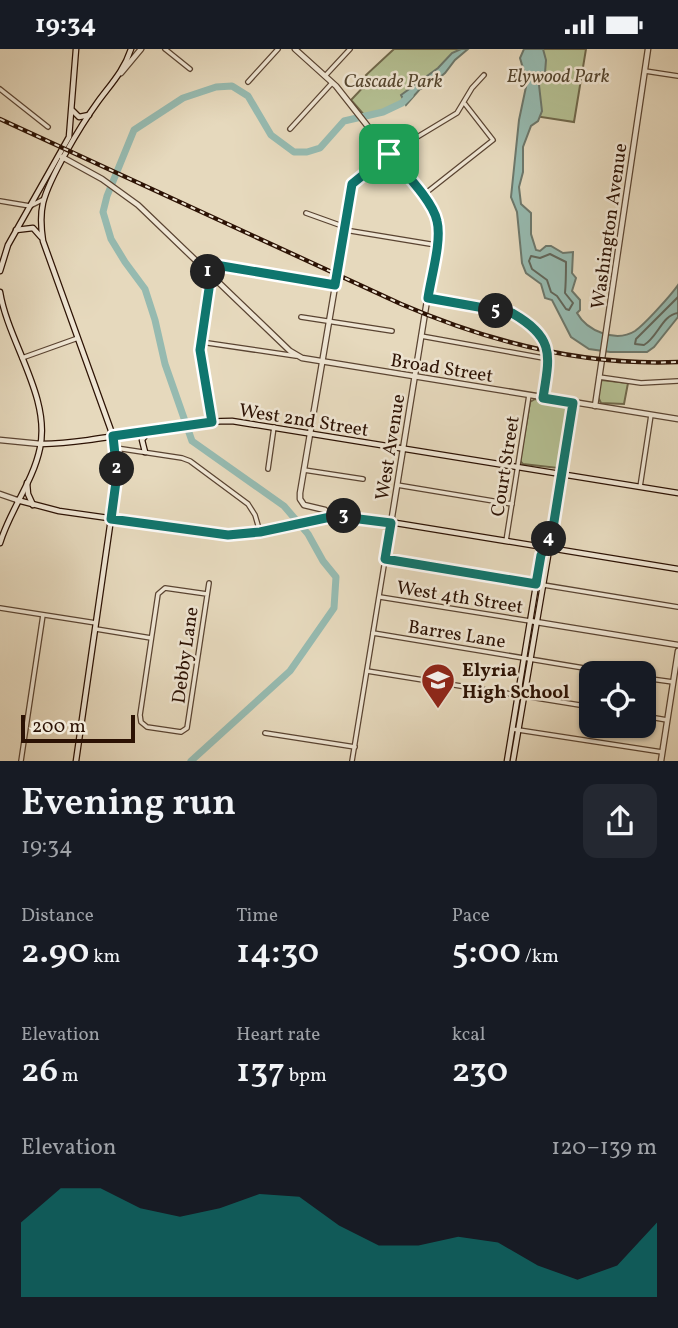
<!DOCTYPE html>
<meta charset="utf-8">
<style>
:root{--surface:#171b24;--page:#242831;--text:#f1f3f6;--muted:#9ea1a6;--accent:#0f766e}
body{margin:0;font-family:Vollkorn,serif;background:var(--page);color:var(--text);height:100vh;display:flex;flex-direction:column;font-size:26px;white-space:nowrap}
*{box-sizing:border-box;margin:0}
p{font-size:23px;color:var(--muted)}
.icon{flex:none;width:38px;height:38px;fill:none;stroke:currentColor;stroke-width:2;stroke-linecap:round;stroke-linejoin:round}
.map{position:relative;height:712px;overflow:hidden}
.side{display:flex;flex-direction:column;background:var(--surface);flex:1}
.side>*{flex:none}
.tools{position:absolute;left:579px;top:612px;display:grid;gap:14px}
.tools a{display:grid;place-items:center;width:77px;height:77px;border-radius:14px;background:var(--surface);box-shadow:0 2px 5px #0004;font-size:35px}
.scale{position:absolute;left:21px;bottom:18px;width:114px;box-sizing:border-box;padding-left:7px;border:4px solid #2c1204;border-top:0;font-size:19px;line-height:24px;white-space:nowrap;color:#2c1204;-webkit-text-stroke:5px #efe6d4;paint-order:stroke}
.pin{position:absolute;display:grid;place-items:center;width:60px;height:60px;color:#fff;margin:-30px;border-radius:14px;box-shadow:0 4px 10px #0006}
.km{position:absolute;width:35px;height:35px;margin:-18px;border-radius:50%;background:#222;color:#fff;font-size:19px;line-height:35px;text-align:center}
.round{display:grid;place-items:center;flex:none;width:74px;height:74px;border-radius:14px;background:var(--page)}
.head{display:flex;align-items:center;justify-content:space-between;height:119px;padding:0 21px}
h1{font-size:38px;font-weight:600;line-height:52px}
.metrics{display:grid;grid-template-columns:repeat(3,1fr);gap:10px;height:119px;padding:7px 21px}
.metrics div{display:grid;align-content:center}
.metrics b{font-size:35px;font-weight:600}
.metrics small{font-size:19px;font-weight:400}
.metrics p{font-size:19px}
.chart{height:196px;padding:14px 21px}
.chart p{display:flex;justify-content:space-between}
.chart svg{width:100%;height:126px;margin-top:7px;fill:var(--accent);opacity:.7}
.status{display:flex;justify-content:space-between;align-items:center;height:49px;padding:0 35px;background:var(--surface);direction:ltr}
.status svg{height:19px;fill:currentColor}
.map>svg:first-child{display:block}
</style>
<div class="status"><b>19:34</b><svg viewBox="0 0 49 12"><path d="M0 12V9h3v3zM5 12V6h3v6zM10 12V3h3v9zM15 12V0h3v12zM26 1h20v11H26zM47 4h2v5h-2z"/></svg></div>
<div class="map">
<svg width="678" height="712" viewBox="0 0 678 712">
<rect width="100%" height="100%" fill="#e6d9bd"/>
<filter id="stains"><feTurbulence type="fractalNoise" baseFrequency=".00286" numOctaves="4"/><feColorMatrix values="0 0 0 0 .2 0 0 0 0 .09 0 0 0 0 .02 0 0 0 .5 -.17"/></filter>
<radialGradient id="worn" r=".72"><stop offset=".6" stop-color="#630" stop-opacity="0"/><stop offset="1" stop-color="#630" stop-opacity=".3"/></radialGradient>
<g fill="#b4bf92" stroke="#70684b" stroke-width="2">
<path d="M394 0H466L402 54 383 63 365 67 351 51 370 31 366 26Z"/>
<path d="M533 0H586L574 73 528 66Z"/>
<path d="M601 331 628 334 624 355 601 354 598 348Z"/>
<path d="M535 350 564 355 568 358 561 415 558 419 523 415 520 412 530 353Z"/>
</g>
<g fill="#96bab0" stroke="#6c776b" stroke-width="2">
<path d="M461 0H468L455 11 445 24 432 35 420 40 406 56 401 46 438 19 452 4Z"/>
<path d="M524 0H543L546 11 545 24 547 26 539 36 542 62 538 72 531 77 523 98V123L519 138 521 155 531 164V185L536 201 540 202 546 197H551L563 204 573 203 572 224 576 229 572 242 580 251V261L577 264C587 282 616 294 635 282 645 275 671 246 678 236V268L654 298 647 303H610L589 300 571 288 552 251 545 249 541 235 526 224 522 214 517 163 511 148 519 71 527 33 520 9Z"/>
</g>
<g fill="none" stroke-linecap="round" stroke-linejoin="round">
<g stroke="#61665a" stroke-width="2">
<path d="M550 205 566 213C566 224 566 233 565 244L573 254 569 261 566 260 557 247 551 243 547 231 532 220 529 212 531 207 540 209Z"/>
<path d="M678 248 636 290 635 295 644 296C658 288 662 266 678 264"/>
</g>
<path stroke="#96bab0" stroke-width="7" d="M191 712 290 622 334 559 336 528 323 512 308 485 284 457 192 392 165 315 155 271 145 240 125 213 111 190 103 163 107 147 134 81 183 49 216 38 232 37 248 47 271 86 294 103H307L320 99 344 72 383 63 402 54 410 46"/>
<g stroke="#5a4432" stroke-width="6">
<g id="minor">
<path d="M165 0 190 20"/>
<path d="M645 22 678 27"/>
<path d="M325 27 350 0"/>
<path d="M248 33 278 0"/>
<path d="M0 40 48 78"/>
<path d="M290 80 332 34"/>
<path d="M389 105 457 64 472 39 484 26"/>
<path d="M422 147 493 91 465 55"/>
<path d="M0 152 30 157 44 150"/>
<path d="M306 164 345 178"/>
<path d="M345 181 436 196"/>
<path d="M205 220 212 217H222L335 236"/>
<path d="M211 226 200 301 212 373"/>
<path d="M428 249 512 264 532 280 545 293 549 310 543 349"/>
<path d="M301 268 392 282"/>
<path d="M421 287 549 310"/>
<path d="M201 293 296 307"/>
<path d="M22 309 78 289"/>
<path d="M599 328 641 334 678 332"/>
<path d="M116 399 182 409 190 412 248 455 255 466 260 483"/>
<path d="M268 420 274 378"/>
<path d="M304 421 363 430"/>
<path d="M397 436 512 455"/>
<path d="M640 438 651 366"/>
<path d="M506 492 529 346"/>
<path d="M385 510 678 558"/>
<path d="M207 545 165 539 158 545 140 666 141 673 147 678 181 683 187 679 209 534"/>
<path d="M380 548 530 572"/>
<path d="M0 559 96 574"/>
<path d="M96 580 151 589"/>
<path d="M373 584 620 625"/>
<path d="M367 622 592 658"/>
<path d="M644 629 673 633"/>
<path d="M644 667 667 671"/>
<path d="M512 680 662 703"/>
<path d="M265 684 355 698"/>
<path d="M21 712 43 566"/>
<path d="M352 712 391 474"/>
</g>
</g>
<g stroke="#5a4432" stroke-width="7">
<g id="tertiary">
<path d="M295 0 336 37 429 155 437 172 436 196 391 474"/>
<path d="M121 24 141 0"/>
<path d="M62 108 102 130 138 156 290 302 302 309 678 370"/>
<path d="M368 120 374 104 373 85"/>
<path d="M595 357 648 0"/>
<path d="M0 391 41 395"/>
<path d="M562 424 573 353"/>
<path d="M0 445 17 451"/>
<path d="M331 467 325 461 304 456 300 450V444L352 137 357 129 389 105"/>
<path d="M530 572 678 596"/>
<path d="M661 712 678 602"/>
</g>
</g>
<g stroke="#2c1204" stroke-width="7">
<g id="secondary">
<path d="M73 62 79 68 89 66"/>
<path d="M16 181 33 179 41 188"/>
<path d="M0 222 8 196 69 88 76 0"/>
<path d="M0 243C8 293 51 348 40 399 33 433 10 461 0 494"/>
<path d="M41 395C105 394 168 372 232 372L678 444"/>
<path d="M145 403 142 391 148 383"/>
<path d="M27 434 28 445 33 456"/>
<path d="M17 451 59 462 228 486 260 483 325 468 353 467 678 520"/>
<path d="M76 712 116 435 117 414 113 387 43 192C41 179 40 167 43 154 49 129 81 76 97 54 110 36 124 22 131 0"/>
<path d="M507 712 541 506C558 484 557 450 562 424"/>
<path d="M513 712 548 507 547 499"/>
</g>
</g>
<use href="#minor" stroke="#efe6d4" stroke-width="3.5"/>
<use href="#tertiary" stroke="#efe6d4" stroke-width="4.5"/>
<use href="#secondary" stroke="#efe6d4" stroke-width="4.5"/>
<g stroke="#2c1204" stroke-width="4.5">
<path id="rail" d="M0 70 401 255C489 293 581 317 678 313"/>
</g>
<use href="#rail" stroke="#efe6d4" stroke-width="2" stroke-dasharray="5" stroke-linecap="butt"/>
</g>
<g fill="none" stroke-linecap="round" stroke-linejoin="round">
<g stroke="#fff" stroke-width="14">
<path id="route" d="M389 105C403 122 433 152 437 172 442 192 431 228 428 249L512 264C555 289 550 305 543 349L573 354 553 479 546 499 541 506 536 535 385 510 391 474 335 467 260 483 228 486 111 470 117 425 113 387 212 373 200 301 211 226 205 220 216 216 335 236 352 135Z"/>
</g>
<use href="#route" stroke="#0f766e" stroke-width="9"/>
</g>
<defs>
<g id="school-pin" transform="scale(1.75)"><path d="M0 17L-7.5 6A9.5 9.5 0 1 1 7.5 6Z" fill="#8f2418" stroke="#efe6d4"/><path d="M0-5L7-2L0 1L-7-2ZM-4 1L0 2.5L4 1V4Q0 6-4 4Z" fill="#fff"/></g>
</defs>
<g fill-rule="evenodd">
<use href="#school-pin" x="438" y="631"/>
</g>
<g text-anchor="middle" stroke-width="5" stroke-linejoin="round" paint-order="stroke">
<g font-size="19" font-style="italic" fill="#55462f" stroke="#efe6d4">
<text x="558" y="33">Elywood Park</text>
<text x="393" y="38">Cascade Park</text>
</g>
<g font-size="19" fill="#2c1204" stroke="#efe6d4">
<text transform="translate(608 177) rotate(-82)" y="7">Washington Avenue</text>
<text transform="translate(442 318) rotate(9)" y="7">Broad Street</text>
<text transform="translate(304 370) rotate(9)" y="7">West 2nd Street</text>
<text transform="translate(389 398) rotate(-81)" y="7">West Avenue</text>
<text transform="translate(504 417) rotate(-81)" y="7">Court Street</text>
<text transform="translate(460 547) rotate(9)" y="7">West 4th Street</text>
<text transform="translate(457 584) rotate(9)" y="7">Barres Lane</text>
<text transform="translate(184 606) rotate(-82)" y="7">Debby Lane</text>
</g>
<g font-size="19" font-weight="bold" fill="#2c1204" stroke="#efe6d4" text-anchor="start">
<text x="462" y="627">Elyria<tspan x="462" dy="22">High School</tspan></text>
</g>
</g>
<rect width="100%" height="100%" filter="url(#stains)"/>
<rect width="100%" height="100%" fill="url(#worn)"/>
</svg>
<div class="tools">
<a><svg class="icon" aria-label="locate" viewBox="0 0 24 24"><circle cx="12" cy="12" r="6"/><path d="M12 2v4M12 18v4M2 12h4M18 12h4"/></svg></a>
</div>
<div class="scale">200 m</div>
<div class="pin" style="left:389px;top:105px;background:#1e9e55"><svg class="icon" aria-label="arrive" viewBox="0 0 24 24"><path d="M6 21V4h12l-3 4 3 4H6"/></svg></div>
<b class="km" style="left:208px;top:223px">1</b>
<b class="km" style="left:117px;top:420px">2</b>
<b class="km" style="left:344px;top:467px">3</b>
<b class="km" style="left:549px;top:490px">4</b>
<b class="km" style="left:496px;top:262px">5</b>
</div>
<section class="side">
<div class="head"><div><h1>Evening run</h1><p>19:34</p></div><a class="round"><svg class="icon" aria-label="share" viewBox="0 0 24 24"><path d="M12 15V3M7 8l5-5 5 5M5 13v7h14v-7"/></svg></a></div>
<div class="metrics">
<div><p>Distance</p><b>2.90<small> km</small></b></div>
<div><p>Time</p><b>14:30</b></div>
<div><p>Pace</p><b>5:00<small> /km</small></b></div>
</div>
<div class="metrics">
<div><p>Elevation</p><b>26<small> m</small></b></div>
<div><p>Heart rate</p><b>137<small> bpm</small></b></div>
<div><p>kcal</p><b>230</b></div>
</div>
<div class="chart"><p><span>Elevation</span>120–139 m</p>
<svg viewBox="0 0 160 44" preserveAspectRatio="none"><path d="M0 44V18L10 6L20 6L30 13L40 16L50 13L60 8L70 9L80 19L90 26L100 26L110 23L120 25L130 33L140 38L150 33L160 18V44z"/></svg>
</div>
</section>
